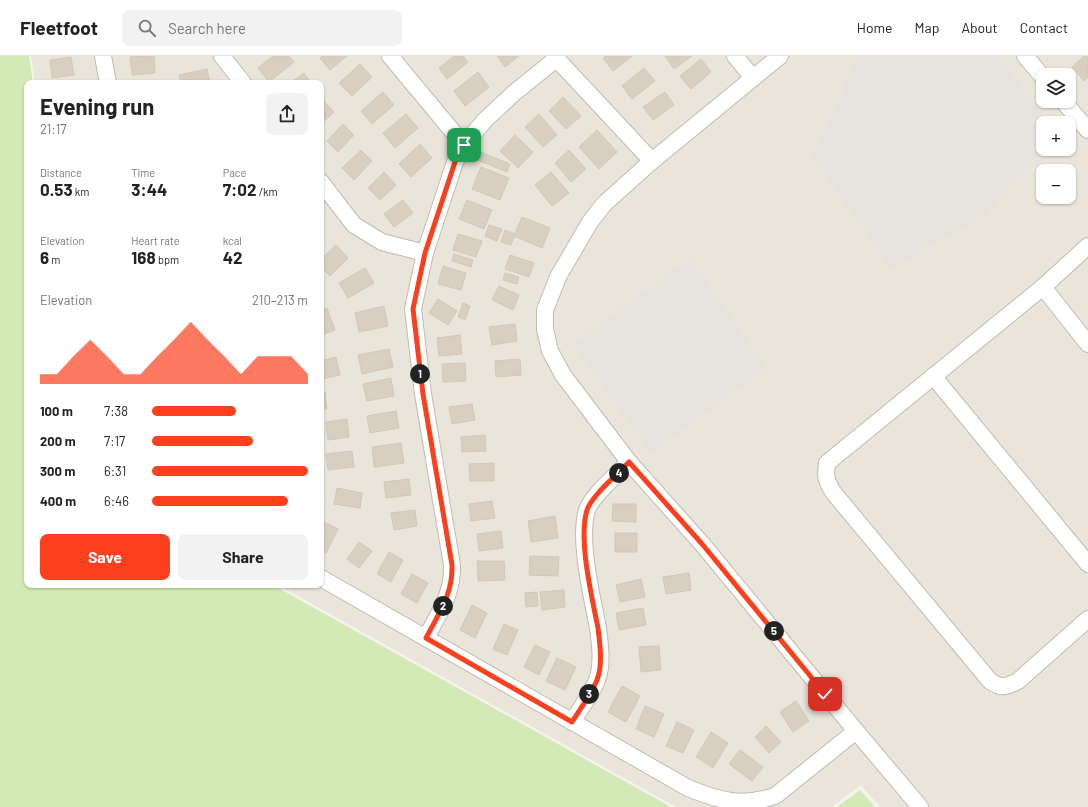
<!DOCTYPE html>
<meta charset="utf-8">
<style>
:root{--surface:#fff;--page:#f2f2f2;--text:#222;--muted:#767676;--line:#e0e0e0;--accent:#fc3f1d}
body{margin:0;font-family:Barlow,sans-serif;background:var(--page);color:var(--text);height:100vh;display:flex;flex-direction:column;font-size:15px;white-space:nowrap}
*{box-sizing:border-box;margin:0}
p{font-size:13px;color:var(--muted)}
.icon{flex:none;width:22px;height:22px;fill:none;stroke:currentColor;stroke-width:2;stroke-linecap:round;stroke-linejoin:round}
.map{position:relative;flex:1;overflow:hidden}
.sheet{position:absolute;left:24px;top:24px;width:300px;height:508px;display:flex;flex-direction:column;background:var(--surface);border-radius:8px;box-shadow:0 1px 3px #0004}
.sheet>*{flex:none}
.fabs{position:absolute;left:1036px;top:12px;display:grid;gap:8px}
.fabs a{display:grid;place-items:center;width:40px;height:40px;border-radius:8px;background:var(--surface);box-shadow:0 1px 3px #0004;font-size:20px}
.pin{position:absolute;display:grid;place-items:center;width:34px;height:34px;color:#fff;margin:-17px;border-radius:8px;box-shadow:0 2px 6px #0006}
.km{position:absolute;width:20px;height:20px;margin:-10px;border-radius:50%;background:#222;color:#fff;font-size:11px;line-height:20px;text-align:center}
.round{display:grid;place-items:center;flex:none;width:42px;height:42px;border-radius:8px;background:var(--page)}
.headline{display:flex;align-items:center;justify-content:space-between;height:68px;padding:0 16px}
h1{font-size:22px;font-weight:700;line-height:30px}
.metrics{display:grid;grid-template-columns:repeat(3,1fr);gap:6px;height:68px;padding:4px 16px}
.metrics div{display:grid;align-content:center}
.metrics b{font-size:17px;font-weight:700}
.metrics small{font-size:11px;font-weight:400}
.metrics p{font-size:11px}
.chart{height:112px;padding:8px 16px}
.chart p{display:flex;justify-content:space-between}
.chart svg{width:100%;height:72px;margin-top:4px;fill:var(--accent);opacity:.7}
.action{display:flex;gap:8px;margin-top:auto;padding:8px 16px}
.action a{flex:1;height:46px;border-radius:8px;background:var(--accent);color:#fff;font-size:16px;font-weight:700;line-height:46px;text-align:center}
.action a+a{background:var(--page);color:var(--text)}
ul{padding:0 16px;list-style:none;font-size:13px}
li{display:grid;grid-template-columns:64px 48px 1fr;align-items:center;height:30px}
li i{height:10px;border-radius:5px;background:var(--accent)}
header{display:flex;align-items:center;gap:24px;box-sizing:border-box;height:56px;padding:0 20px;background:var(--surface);border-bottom:1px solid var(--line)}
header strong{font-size:19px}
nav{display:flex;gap:22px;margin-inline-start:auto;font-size:14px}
.search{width:280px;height:36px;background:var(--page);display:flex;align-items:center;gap:10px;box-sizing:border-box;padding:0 14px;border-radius:8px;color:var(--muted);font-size:15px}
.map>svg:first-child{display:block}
</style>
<header>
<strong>Fleetfoot</strong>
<div class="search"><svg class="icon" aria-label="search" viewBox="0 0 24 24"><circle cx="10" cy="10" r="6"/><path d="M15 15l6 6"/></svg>Search here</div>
<nav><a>Home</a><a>Map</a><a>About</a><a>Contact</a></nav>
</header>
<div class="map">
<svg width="1088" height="751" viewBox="0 0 1088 751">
<rect width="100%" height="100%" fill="#f6f3ec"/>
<path fill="#eae5da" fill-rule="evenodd" d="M31 0H1088V751H880L861 729 832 751H676L278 529H321V27H35ZM1043 19H1069V45H1043ZM1043 67H1069V93H1043ZM1043 115H1069V141H1043Z"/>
<g fill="#e6e2dd">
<path d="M859 0H997L1048 67H1043L1044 93 986 158 891 213 812 100Z"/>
<path d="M690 202 767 312 651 397 573 289Z"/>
</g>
<g fill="#d2eab5">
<path d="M0 0H29L33 27H27V529H273L671 751H0Z"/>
<path d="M860 734 875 751H837Z"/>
</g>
<g fill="#d8cfc1" stroke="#d3c7b4">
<path d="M145 0H154L155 17 132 19 130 1Z"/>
<path d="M273 0H289L294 6 269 26 258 12Z"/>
<path d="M322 0H347L330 14 320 2Z"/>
<path d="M454 0H463L468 6 447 23 439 12Z"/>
<path d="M497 0H519L505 11Z"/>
<path d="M606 0H632L613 15 603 2Z"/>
<path d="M665 0H692L674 13Z"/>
<path d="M1084 0 1088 1V21L1084 25 1072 11Z"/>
<path d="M71 1 74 19 52 22 50 4Z"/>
<path d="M701 3 711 16 691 33 680 20Z"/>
<path d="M360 8 372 21 352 40 339 27Z"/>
<path d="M644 12 655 25 632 43 622 30Z"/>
<path d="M207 13 210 27H181L179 19Z"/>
<path d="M478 16 489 31 465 50 454 35Z"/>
<path d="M304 17 311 27H290Z"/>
<path d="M383 36 394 49 372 68 361 55Z"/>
<path d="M665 36 674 49 653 64 643 51Z"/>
<path d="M563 41 581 60 566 73 549 55Z"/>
<path d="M321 42 334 56 321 68Z"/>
<path d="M406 58 418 72 395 92 383 77Z"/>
<path d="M539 58 557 79 543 91 525 71Z"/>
<path d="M343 68 354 79 338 96 327 85Z"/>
<path d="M597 74 617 96 599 113 579 91Z"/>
<path d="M515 79 533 96 518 112 500 95Z"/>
<path d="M420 88 432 102 411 121 399 108Z"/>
<path d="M361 94 372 105 354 124 342 112Z"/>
<path d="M569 94 586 113 571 126 555 107Z"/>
<path d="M478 95 510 108 507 116 475 103Z"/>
<path d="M481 111 509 122 500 144 472 133Z"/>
<path d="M384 116 396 129 380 144 368 132Z"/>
<path d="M551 116 569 137 552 150 535 129Z"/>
<path d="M403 144 413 157 394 171 384 158Z"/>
<path d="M467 144 492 154 484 173 459 163Z"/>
<path d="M522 161 550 172 542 192 514 180Z"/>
<path d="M489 169 502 173 497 185 485 180Z"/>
<path d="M505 174 515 178 511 189 501 186Z"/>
<path d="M458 178 482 185 476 201 453 194Z"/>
<path d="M336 189 348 202 330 220 321 211V203Z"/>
<path d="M454 198 473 204 471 211 452 205Z"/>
<path d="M510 199 534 207 529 221 505 213Z"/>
<path d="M443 210 466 217 461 234 438 228Z"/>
<path d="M365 212 374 227 348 242 339 227Z"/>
<path d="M505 217 519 221 517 228 503 224Z"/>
<path d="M499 230 519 239 513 254 492 244Z"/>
<path d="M438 243 457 255 448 269 429 257Z"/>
<path d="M463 247 470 250 465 264 458 261Z"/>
<path d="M384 250 388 270 359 276 355 257Z"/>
<path d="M327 252 335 274 321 279V255Z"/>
<path d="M515 268 517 285 492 289 489 271Z"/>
<path d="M460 279 462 298 439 300 437 282Z"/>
<path d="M389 293 393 311 362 318 358 299Z"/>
<path d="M336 301 340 319 321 323V305Z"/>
<path d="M520 303 521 319 496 321 495 305Z"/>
<path d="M465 307 466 325 443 326 442 308Z"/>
<path d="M391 322 394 340 367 345 363 328Z"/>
<path d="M321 336H325L327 353 321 354Z"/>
<path d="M472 348 475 364 452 368 449 351Z"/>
<path d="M396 355 399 372 370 377 367 360Z"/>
<path d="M347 363 349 381 328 384 326 366Z"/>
<path d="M485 379 486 395 462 396 461 381Z"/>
<path d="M401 387 404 407 374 411 372 391Z"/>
<path d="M352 395 354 411 328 414 326 398Z"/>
<path d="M494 407V425H470L469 408Z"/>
<path d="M409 423 411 439 386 442 384 426Z"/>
<path d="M337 432 362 437 360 452 334 448Z"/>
<path d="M492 445 495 462 471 465 469 448Z"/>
<path d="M613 448H636V466L612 465Z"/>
<path d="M415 454 417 470 394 474 391 457Z"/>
<path d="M555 460 558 482 531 486 528 465Z"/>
<path d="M322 465 338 473 326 497 321 494V468Z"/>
<path d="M501 475 503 492 479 495 477 478Z"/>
<rect x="615" y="477" width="22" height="19"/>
<path d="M359 486 372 495 359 512 347 503Z"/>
<path d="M389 496 403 504 391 526 377 518Z"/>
<path d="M530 500 559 501 558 520 529 519Z"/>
<path d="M477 505H504L505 524 478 525Z"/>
<path d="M689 517 691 534 666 538 663 521Z"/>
<path d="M412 518 428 527 417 547 401 538Z"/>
<path d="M641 523 645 541 620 546 616 529Z"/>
<path d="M564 534 565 551 542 554 540 536Z"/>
<path d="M537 536 538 550 526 551 525 537Z"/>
<path d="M472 549 487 557 475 582 460 574Z"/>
<path d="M643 552 646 569 619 574 616 557Z"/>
<path d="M504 568 518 574 507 599 493 593Z"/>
<path d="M535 589 550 596 539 619 524 611Z"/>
<path d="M659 590 661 614 641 616 639 591Z"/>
<path d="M557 602 576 611 565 634 546 625Z"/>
<path d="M622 630 640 640 626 666 608 656Z"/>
<path d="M796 645 809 665 793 676 780 656Z"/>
<path d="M645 650 664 658 654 681 636 673Z"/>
<path d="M677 666 694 674 683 697 666 690Z"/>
<path d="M766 670 781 686 769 697 755 681Z"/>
<path d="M711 676 728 687 713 712 696 701Z"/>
<path d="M740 694 763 711 752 725 729 708Z"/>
</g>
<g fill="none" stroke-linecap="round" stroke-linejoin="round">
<g stroke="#c2bbae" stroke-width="18">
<g id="street">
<path d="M103 0 108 27"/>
<path d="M222 0 243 27"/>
<path d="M390 0 464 89"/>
<path d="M554 0 652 105"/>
<path d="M735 0 753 22"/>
<path d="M780 0 652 105 604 148 590 166 558 221 545 254V273L550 295 563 319 629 406 703 489 856 675 920 751"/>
<path d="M1025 0 1043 21"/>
<path d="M1063 45 1088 74"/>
<path d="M321 126 354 169 382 186 425 197 455 106 464 89 485 64 514 37 556 3"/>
<path d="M1088 190 1043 231 827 407C825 421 826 424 833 436L990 625C1002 633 1005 631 1018 625L1088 563"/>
<path d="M425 197 413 253 423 338 452 509C453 538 439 557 426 582"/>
<path d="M1043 231 1088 288"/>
<path d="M933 320 1088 508"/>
<path d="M321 522 688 732C720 745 741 751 775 740L856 675"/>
<path d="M572 666C580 653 591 639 597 624 603 608 600 589 598 572 592 541 578 483 587 454 592 439 618 418 629 406"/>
</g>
</g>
<use href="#street" stroke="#fff" stroke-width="16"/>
</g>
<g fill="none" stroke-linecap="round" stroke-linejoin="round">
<g stroke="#fff" stroke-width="8">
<path id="route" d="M464 89 455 106 425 197 413 253 423 338 452 509C453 538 439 557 426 582L572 666C580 653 591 639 597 624 603 608 600 589 598 572 592 541 578 484 587 454 592 439 618 418 629 406L703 489 825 638"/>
</g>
<use href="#route" stroke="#fc3f1d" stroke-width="5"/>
</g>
</svg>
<div class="fabs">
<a><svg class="icon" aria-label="layers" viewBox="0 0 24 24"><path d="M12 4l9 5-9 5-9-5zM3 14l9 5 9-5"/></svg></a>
<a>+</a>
<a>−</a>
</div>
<div class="pin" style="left:464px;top:89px;background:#1e9e55"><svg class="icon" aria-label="arrive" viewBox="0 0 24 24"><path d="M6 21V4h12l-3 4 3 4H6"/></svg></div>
<div class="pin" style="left:825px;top:638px;background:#d93025"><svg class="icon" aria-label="check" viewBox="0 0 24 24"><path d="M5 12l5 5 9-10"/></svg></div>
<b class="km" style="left:420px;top:318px">1</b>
<b class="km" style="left:443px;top:550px">2</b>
<b class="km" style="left:589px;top:638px">3</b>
<b class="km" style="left:619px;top:417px">4</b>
<b class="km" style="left:774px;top:575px">5</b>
<section class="sheet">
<div class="headline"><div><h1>Evening run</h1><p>21:17</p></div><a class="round"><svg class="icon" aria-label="share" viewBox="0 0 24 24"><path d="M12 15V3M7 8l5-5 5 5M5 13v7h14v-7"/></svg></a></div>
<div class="metrics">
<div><p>Distance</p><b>0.53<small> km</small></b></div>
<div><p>Time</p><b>3:44</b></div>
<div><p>Pace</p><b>7:02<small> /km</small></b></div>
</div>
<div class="metrics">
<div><p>Elevation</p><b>6<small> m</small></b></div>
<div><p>Heart rate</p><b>168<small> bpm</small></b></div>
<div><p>kcal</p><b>42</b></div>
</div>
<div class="chart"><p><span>Elevation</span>210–213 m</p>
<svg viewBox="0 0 160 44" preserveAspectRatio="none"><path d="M0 44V38L10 38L20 27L30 17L40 27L50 38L60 38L70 27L80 17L90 6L100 17L110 27L120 38L130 27L140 27L150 27L160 38V44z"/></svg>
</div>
<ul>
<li><b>100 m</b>7:38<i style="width:54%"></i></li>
<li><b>200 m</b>7:17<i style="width:65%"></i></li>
<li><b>300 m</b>6:31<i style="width:100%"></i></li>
<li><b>400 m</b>6:46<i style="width:87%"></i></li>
</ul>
<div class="action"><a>Save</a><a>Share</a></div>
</section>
</div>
